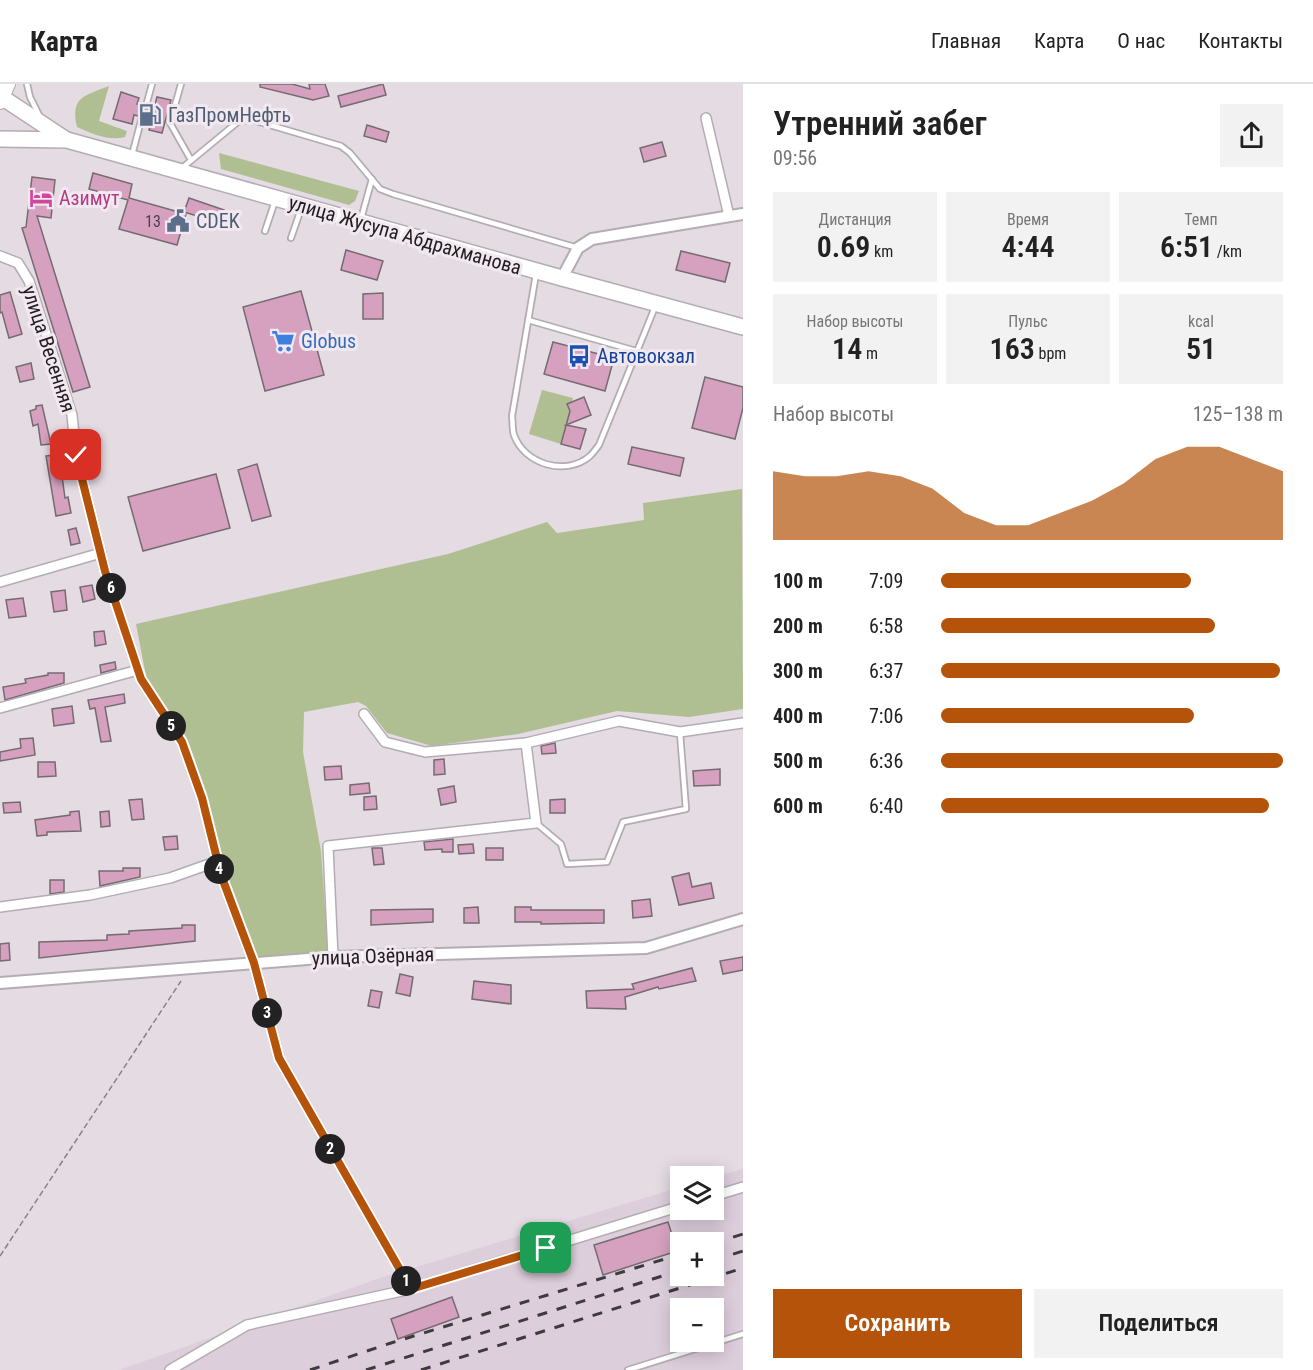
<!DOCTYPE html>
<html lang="ru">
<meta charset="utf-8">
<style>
:root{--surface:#fff;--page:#f2f2f2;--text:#222;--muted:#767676;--line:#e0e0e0;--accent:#b45309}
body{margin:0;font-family:"Roboto Condensed",sans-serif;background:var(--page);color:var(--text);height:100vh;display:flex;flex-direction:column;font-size:22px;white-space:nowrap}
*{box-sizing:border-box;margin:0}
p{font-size:20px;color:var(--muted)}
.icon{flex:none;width:33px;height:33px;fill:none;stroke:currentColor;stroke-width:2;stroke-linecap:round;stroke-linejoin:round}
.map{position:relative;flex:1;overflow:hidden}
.details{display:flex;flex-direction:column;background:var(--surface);width:570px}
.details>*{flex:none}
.buttons{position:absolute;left:670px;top:1082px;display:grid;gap:12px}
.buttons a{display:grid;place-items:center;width:54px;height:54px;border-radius:0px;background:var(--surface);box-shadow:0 3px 15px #0003;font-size:30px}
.pin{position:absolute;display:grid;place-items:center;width:51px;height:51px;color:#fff;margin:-26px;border-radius:12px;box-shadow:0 3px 9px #0006}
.km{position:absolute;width:30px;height:30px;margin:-15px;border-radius:50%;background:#222;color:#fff;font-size:16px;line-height:30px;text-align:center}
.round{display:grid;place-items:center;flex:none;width:63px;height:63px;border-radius:0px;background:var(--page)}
.headline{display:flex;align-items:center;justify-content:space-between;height:102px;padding:0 30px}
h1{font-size:33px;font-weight:600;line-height:45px}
.metrics{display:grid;grid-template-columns:repeat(3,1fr);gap:9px;height:102px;padding:6px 30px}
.metrics div{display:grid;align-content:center;border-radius:0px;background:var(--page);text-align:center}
.metrics b{font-size:30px;font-weight:600}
.metrics small{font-size:16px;font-weight:400}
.metrics p{font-size:16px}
.chart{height:168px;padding:12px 30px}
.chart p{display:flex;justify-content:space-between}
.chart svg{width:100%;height:108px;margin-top:6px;fill:var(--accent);opacity:.7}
.cta{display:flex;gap:12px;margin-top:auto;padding:12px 30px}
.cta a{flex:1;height:69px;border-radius:0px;background:var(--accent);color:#fff;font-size:24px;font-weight:600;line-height:69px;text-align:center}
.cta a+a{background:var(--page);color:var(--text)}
ul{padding:0 30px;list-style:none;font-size:20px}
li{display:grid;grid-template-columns:96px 72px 1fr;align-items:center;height:45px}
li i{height:15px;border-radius:8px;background:var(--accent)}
header{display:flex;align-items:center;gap:36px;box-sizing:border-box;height:84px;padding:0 30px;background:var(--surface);border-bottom:2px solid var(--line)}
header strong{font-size:28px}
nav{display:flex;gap:33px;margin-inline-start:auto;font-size:21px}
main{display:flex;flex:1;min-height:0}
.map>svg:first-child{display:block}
</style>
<header>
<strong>Карта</strong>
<nav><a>Главная</a><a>Карта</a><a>О нас</a><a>Контакты</a></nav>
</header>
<main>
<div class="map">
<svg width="743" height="1286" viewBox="0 0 743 1286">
<rect width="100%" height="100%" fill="#e4dbe3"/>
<path fill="#ddcedb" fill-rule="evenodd" d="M743 1085V1286H119L380 1194 681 1103V1125H714V1093ZM681 1158H714V1191H681ZM681 1224H714V1257H681Z"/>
<g fill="#afbf91">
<path d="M109 2 99 37 127 47 125 53C109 57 92 50 77 43 70 12 85 12 109 2Z"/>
<path d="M219 69 359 107 355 117 349 121 221 85Z"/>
<path d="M542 306 573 314 572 318 567 320 570 328 561 360 529 350Z"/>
<path d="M742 405 743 625 689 633 617 627 518 650 432 662 387 649 366 622 358 618 304 628 303 668 321 767 328 868 258 874 227 791 194 673 183 648 146 592 136 540 448 470 547 438 557 449 644 436 643 419Z"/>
</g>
<g fill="#d5a1be" stroke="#756b70" stroke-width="1.5">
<path d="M260 0H292L310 5 309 0H325L329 12 313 16 260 3Z"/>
<path d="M383 0 386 11 341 23 338 12Z"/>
<path d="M121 8 139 14 137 20 142 21V25L145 26 150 23 154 24 157 13 171 16 162 49 149 46 152 36 146 34 144 29H140L138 32 134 31 132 40 113 35Z"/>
<path d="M367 41 389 48 386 58 364 52Z"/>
<path d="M662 58 666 72 644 78 640 64Z"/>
<path d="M93 89 132 100 129 114 186 130 177 161 119 145 128 116 89 105Z"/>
<path d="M32 93 55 96 51 134 37 132 90 303 73 308 22 144 26 143Z"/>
<path d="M189 114 224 126 220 139 184 128Z"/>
<path d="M346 166 383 177 377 196 341 186Z"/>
<path d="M681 167 730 179 725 198 676 186Z"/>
<path d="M301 207 324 291 265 307 243 223Z"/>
<path d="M10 208 22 250 9 254 2 228 0 229V211Z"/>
<path d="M383 209V235H363V210Z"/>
<path d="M553 258 614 274 605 307 544 290Z"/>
<path d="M31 279 34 295 20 298 16 283Z"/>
<path d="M705 293 743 303V324L735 355 692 344Z"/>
<path d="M584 313 591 331 566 341 586 345 580 365 561 360 570 327 567 320Z"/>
<path d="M42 321 51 360 41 361 38 340 33 342 30 327 36 325V322Z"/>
<path d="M632 363 684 374 680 392 628 380Z"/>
<path d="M56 371 60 392H62L65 414 68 413 71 429 56 432 46 372Z"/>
<path d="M257 380 271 432 252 437 238 386Z"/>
<path d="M216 390 230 444 143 467 128 413Z"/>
<path d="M76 444 80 459 71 461 68 446Z"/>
<path d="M92 501 95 515 83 518 80 503Z"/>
<path d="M65 506 67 526 54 528 51 508Z"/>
<path d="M23 514 26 532 9 534 6 516Z"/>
<path d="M104 547 106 560 95 562 94 548Z"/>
<path d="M115 578 116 585 101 589 100 581Z"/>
<path d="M48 589H64V599L5 616 3 603 26 599 25 595 48 591Z"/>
<path d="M124 610 125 619 105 623 111 657 101 658 95 624 90 625 88 616Z"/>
<path d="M72 622 74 639 54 642 52 625Z"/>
<path d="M33 654 35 671 0 677V668L21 664 20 655Z"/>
<path d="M555 659 556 669 542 670 541 662Z"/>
<path d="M444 675 445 690 434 691V676Z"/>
<path d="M38 678H55L56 692 38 693Z"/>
<path d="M341 682 342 695 325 696 324 683Z"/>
<path d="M720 685V701L694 702 693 687Z"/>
<path d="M369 699 370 709 350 711V701Z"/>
<path d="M454 702 456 718 441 721 438 705Z"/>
<path d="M376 712 377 725 364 726V713Z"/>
<path d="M142 715 144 735 132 736 129 716Z"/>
<path d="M565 715V729H550V716Z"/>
<path d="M20 718 21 728 4 729 3 719Z"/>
<path d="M79 727 81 747 47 748V751L37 752 35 736 70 731V728Z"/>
<path d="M109 727 110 742 101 743 100 728Z"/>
<path d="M177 752 178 765 165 766 163 753Z"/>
<path d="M453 755V768H442V765L425 766 424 758Z"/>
<path d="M473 760 474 769 459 770 458 761Z"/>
<path d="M372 764H382L384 780 374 781Z"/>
<rect x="486" y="764" width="17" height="12"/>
<path d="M123 784H140V793L100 802 99 787H123Z"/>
<path d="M689 789 692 803 711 799 714 814 679 821 672 793Z"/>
<path d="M50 796H64V808L50 810Z"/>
<path d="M650 815 652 832 633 834 632 817Z"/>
<path d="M478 823 479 839H464V824Z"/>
<path d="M515 823H531V826H604V839L541 840V838H515Z"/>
<path d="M433 825V838L371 841V826Z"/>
<path d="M182 841H195V857L39 874V858L107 856V851L129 850V847L182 844Z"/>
<path d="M9 859 10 876 0 877V860Z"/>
<path d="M743 873V886L723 890 720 877Z"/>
<path d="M692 884 696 897 659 905 658 903 625 913 626 925 587 924 586 907 634 905 632 900Z"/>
<path d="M400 890 413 893 410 912 396 909Z"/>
<path d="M474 897 511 901V920L472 915Z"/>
<path d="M371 906 382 908 379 924 368 922Z"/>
<path d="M668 1138 677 1167 603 1191 594 1161Z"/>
<path d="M452 1213 459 1233 398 1255 391 1235Z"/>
</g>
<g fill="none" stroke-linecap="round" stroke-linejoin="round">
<g stroke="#b4acb3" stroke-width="8">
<g id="service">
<path d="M27 0 30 13 39 31"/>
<path d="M181 0 170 39 191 76"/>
<path d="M146 22 152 0"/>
<path d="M132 71 142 33"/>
<path d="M182 84 239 37 253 36 341 62 350 69 380 105 393 110 578 164"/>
<path d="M361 135 372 95"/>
<path d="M265 147 275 117"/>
<path d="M291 154 301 125"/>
<path d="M536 190 512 332C513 338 512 345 514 351 524 380 566 393 590 372 593 369 596 365 599 361L655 223"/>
<path d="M528 236 636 267"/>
<path d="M536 739 561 760 567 780 607 778 623 738 686 725 680 649"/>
<path d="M628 1286 743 1250"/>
</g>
</g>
<g stroke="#b4acb3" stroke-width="12">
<g id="minor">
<path d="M706 34 729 132"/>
<path d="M0 172 18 179 29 197 72 331 76 371 105 487 141 595 182 658 202 714 221 791 254 879 279 974 411 1205"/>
<path d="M0 498 101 469"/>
<path d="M0 624 138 586"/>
<path d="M364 630 385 658 425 668 526 659 619 637 680 648 743 639"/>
<path d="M0 823 90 811 170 794 218 777"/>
<path d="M333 873 328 762 536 739 526 659"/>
<path d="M714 1112 743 1103"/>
<path d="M170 1286 247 1241 411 1205 681 1122"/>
</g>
</g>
<g stroke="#b4acb3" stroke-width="14">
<g id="tertiary">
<path d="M562 194 578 164 592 155 743 130"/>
<path d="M0 899 333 873 646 864 743 835"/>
</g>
</g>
<g stroke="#b4acb3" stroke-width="16">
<path id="primary" d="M0 18 8 0"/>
</g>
<g stroke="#b4acb3" stroke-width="18">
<g id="trunk">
<path d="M0 12 65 55"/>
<path d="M0 55 67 56 562 194 743 243"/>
</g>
</g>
<path stroke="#888287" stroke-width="1.5" stroke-dasharray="6 3" stroke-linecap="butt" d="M0 1172 181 897"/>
<use href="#service" stroke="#fff" stroke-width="4.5"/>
<use href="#minor" stroke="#fff" stroke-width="9"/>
<use href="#tertiary" stroke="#fff" stroke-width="10"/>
<use href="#primary" stroke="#fff" stroke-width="14"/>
<use href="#trunk" stroke="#fff" stroke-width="15"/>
<g stroke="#3e3a3d" stroke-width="3" stroke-dasharray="10 10" stroke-linecap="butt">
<path d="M714 1159 743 1150"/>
<path d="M714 1176 743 1167"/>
<path d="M310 1286 391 1259 681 1170"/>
<path d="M366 1286 681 1186"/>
<path d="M421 1286 743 1184"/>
</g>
</g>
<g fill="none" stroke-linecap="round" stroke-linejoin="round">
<g stroke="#fff" stroke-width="12">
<path id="route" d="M76 371 105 487 141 595 182 658 202 714 221 791 254 879 279 974 411 1205 546 1164"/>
</g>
<use href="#route" stroke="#b45309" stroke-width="8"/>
</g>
<defs>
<g id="fuel-bare" transform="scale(1.8)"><path d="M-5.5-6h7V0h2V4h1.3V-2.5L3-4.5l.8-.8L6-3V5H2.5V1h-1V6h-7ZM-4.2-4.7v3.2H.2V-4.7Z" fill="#5c6f8a" stroke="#f1e8f0" stroke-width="2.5" paint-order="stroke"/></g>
<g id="hotel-bare" transform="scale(1.8)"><path d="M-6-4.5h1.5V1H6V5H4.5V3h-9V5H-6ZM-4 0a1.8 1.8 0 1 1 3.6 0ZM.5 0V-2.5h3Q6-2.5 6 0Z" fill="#d1479c" stroke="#f1e8f0" stroke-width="2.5" paint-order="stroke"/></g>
<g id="civic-bare" transform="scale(1.8)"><path d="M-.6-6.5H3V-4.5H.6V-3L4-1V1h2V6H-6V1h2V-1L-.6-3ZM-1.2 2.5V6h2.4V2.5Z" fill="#5c6f8a" stroke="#f1e8f0" stroke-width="2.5" paint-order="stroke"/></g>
<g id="supermarket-bare" transform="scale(1.8)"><path d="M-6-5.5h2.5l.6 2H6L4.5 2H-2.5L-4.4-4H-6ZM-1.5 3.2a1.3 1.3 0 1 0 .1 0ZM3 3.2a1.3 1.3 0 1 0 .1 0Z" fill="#3f7fe0" stroke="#f1e8f0" stroke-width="2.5" paint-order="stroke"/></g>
<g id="bus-bare" transform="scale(1.8)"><path d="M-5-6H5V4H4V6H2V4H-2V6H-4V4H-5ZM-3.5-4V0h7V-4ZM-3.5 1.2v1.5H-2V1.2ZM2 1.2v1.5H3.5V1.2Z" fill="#1a4fb4" stroke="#f1e8f0" stroke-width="2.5" paint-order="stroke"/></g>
</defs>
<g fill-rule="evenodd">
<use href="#fuel-bare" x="150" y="31"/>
<use href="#hotel-bare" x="41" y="114"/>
<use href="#civic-bare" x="178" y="137"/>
<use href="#supermarket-bare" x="283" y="257"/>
<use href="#bus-bare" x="579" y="272"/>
</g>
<g text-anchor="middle" stroke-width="6" stroke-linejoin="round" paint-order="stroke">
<g font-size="16" fill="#4e3e48">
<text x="153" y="143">13</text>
</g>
<g font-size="20" fill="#4e5e75" stroke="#f1e8f0" text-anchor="start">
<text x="168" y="38">ГазПромНефть</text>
<text x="196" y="144">CDEK</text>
</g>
<g font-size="20" fill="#b23c85" stroke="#f1e8f0" text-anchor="start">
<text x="59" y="121">Азимут</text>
</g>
<g font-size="20" fill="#211d20" stroke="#f1e8f0">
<text transform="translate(405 151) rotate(16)" y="7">улица Жусупа Абдрахманова</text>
<text transform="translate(49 265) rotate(72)" y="7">улица Весенняя</text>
<text transform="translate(373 872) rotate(-2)" y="7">улица Озёрная</text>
</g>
<g font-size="20" fill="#366cbe" stroke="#f1e8f0" text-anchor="start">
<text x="301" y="264">Globus</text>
</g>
<g font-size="20" fill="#164399" stroke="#f1e8f0" text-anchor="start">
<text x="597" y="279">Автовокзал</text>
</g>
</g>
</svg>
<div class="buttons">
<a><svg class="icon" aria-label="layers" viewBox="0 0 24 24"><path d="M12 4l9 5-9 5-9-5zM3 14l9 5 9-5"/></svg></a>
<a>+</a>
<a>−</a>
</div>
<div class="pin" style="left:546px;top:1164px;background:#1e9e55"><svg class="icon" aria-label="arrive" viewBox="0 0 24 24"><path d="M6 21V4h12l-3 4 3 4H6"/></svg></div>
<div class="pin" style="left:76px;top:371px;background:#d93025"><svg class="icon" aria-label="check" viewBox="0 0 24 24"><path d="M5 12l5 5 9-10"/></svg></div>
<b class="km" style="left:406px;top:1197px">1</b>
<b class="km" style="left:330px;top:1065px">2</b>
<b class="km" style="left:267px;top:929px">3</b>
<b class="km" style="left:219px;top:785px">4</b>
<b class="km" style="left:171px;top:642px">5</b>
<b class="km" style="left:111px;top:504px">6</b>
</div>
<section class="details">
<div class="headline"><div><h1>Утренний забег</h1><p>09:56</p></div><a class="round"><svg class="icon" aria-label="share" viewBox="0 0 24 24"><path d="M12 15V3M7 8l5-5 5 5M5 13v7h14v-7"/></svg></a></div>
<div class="metrics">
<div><p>Дистанция</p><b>0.69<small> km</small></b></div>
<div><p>Время</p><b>4:44</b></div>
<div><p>Темп</p><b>6:51<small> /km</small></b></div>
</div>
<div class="metrics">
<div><p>Набор высоты</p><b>14<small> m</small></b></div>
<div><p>Пульс</p><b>163<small> bpm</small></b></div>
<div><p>kcal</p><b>51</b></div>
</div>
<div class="chart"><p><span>Набор высоты</span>125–138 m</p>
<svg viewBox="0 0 160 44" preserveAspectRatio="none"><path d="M0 44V16L10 18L20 18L30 16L40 18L50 23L60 33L70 38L80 38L90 33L100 28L110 21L120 11L130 6L140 6L150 11L160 16V44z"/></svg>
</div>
<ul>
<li><b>100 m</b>7:09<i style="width:73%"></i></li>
<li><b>200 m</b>6:58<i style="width:80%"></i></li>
<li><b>300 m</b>6:37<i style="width:99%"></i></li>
<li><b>400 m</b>7:06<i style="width:74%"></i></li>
<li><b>500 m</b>6:36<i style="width:100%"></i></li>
<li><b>600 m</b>6:40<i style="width:96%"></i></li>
</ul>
<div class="cta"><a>Сохранить</a><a>Поделиться</a></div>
</section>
</main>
